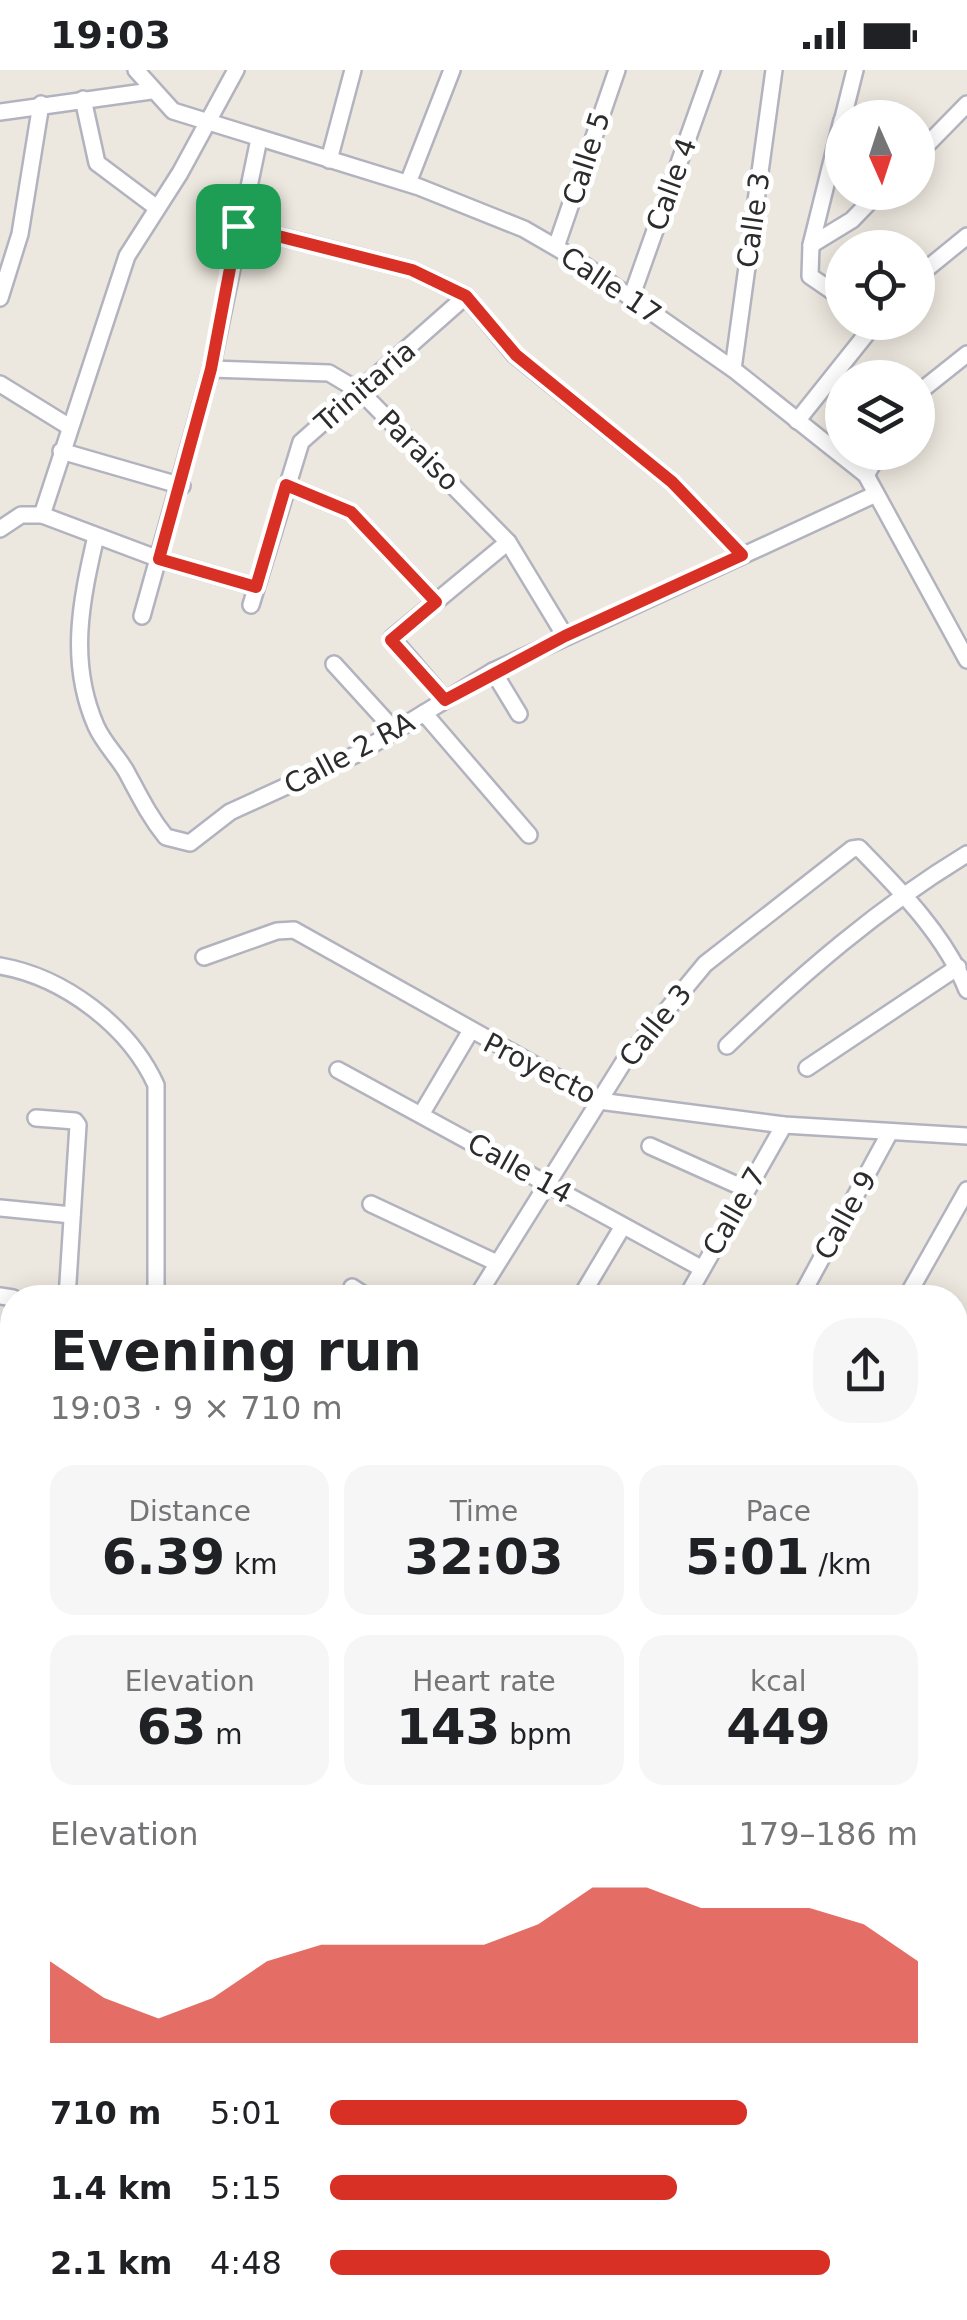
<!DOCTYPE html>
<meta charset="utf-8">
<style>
:root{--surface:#fff;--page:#f6f6f6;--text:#202124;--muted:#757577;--accent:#d93025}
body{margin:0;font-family:"DejaVu Sans",sans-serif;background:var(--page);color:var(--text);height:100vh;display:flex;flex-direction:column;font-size:38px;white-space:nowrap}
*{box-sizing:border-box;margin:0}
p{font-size:32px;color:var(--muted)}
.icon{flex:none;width:55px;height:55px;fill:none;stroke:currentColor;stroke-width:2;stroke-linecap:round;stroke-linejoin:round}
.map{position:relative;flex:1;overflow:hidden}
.side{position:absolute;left:0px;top:1215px;width:968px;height:1035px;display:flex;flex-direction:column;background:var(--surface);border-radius:40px 40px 0 0;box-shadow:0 5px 25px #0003}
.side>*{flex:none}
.needle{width:65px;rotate:177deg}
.tools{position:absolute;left:825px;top:30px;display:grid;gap:20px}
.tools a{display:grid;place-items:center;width:110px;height:110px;border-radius:50%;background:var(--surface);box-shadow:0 5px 25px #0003;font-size:50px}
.pin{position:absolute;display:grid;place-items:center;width:85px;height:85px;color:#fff;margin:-42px;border-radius:20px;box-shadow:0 5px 15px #0006}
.round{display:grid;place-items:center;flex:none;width:105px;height:105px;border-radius:40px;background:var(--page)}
.overview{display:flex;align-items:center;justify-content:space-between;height:170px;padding:0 50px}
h1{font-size:55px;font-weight:700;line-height:75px}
.stats{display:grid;grid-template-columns:repeat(3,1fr);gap:15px;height:170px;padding:10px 50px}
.stats div{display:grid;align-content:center;border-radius:25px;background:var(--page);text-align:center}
.stats b{font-size:50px;font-weight:700}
.stats small{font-size:28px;font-weight:400}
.stats p{font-size:28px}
.chart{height:280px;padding:20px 50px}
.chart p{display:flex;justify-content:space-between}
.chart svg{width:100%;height:180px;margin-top:10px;fill:var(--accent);opacity:.7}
ul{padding:0 50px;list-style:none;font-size:32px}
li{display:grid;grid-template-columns:160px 120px 1fr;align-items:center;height:75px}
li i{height:25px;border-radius:12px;background:var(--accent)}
.status{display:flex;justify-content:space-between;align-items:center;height:70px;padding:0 50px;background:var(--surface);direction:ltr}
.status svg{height:28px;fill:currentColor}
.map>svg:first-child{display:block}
</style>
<div class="status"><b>19:03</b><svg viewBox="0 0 49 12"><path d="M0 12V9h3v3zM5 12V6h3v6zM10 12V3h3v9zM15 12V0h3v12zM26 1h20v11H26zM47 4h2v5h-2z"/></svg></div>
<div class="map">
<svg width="967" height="2250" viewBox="0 0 967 2250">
<rect width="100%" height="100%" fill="#ede8df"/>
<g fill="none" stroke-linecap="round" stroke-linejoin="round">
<g stroke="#b2b3be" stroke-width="20">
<g id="minor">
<path d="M136 0 173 41 419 117 524 159 574 188 733 299 866 405 967 590"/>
<path d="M83 29 97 93 157 138"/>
<path d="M0 42 151 21"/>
<path d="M843 48 855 0"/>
<path d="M842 50 811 175 810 206 842 228"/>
<path d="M918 84 967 34"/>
<path d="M329 90 353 0"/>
<path d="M408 113 452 0"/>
<path d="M239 156 412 200 466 226 515 285 672 412 742 485"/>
<path d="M811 175 852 150 879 122"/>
<path d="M556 177 617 0"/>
<path d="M918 206 967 166"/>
<path d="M0 228 20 164 41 34"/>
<path d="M631 228 712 0"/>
<path d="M211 299 329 303 361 322 508 472 565 566"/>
<path d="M733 299 774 0"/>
<path d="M0 314 68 356"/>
<path d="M918 323 967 284"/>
<path d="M797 351 876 252"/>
<path d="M61 381 182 416"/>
<path d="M866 405 880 382"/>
<path d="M286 415 351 442 436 532"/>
<path d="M42 445 127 186 180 103 236 0"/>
<path d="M0 459 21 445H42L159 489 256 517"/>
<path d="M96 466C81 531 68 592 96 656 103 672 117 686 126 701 139 725 149 746 166 767L190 773 230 742 357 684 493 601 876 424"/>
<path d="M251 535 301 372 466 226"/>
<path d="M142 546 211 299 259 69"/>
<path d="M334 594 396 662"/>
<path d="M493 601 519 644"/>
<path d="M445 630 392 568 508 472"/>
<path d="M424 643 529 765"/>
<path d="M204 887 277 861 294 860 599 1031 784 1055 967 1066"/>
<path d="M0 896C64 907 129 956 156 1015V1228"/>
<path d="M727 976C802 904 878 838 967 784"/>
<path d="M807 998 958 897"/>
<path d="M338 1000 701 1198"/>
<path d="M422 1043 470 962"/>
<path d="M36 1048 75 1051 78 1055 67 1228"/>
<path d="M650 1076 746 1119"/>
<path d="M371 1134 497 1193"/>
<path d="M0 1138 72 1145"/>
<path d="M352 1217 369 1228"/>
<path d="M0 1226 13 1228"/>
<path d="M476 1228 623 993 705 894 852 779 859 778C900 820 945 865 967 920"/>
<path d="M580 1228 623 1156"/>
<path d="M686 1228 784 1055"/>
<path d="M800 1228 890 1062"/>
<path d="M906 1228 967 1120"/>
<path d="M0 1318 12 1319"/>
<path d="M955 1332 967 1312"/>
<path d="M955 1391 967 1398"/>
<path d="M0 1420 12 1422"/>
<path d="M955 1533 967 1510"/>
<path d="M0 1588 12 1592"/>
<path d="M955 1616 967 1623"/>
<path d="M955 1905 967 1808"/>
<path d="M0 1940 12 1941"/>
<path d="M0 2053 12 2051"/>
<path d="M0 2191H12"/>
<path d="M955 2222 967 2235"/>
<path d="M153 2238V2250"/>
<path d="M288 2238 289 2250"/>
<path d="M385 2238 387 2250"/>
<path d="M556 2238 559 2250"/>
<path d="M724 2238 726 2250"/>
<path d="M844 2238 854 2250"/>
<path d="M16 2250 17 2238"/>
</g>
</g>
<g stroke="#b2b3be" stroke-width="25">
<g id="tertiary">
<path d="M955 2109 967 2103"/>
<path d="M685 2250 704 2238"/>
</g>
</g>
<use href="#minor" stroke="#fff" stroke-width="15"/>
<use href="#tertiary" stroke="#fff" stroke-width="20"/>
</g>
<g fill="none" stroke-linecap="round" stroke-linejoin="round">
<g stroke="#fff" stroke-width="20">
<path id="route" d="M238 156 412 200 466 226 516 285 672 412 742 485 565 566 445 630 391 570 436 532 351 442 286 415 256 517 159 489 211 299Z"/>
</g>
<use href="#route" stroke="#d93025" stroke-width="12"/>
</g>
<g text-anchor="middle" stroke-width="10" stroke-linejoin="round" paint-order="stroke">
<g font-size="28" fill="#2c2c2c" stroke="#fff">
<text transform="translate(586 88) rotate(-72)" y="10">Calle 5</text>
<text transform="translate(671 114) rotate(-70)" y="10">Calle 4</text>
<text transform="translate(753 150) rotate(-82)" y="10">Calle 3</text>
<text transform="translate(611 215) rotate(34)" y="10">Calle 17</text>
<text transform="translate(365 316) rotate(-41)" y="10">Trinitaria</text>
<text transform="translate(419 380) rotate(45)" y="10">Paraiso</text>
<text transform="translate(349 683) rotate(-28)" y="10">Calle 2 RA</text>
<text transform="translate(655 955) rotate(-51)" y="10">Calle 3</text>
<text transform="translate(540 998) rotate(27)" y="10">Proyecto</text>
<text transform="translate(520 1098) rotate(29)" y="10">Calle 14</text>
<text transform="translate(734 1141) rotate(-60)" y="10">Calle 7</text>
<text transform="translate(845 1145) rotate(-61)" y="10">Calle 9</text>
</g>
</g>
</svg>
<div class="tools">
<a><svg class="needle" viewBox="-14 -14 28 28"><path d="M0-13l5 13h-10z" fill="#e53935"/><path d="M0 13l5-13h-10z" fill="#757577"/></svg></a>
<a><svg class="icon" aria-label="locate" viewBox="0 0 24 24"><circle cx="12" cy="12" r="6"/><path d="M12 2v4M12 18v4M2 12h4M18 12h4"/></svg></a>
<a><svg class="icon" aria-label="layers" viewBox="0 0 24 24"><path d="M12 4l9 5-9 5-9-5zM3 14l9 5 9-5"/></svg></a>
</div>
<div class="pin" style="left:238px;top:156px;background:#1e9e55"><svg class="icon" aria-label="arrive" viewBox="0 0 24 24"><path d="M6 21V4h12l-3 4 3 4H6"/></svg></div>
<section class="side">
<div class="overview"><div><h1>Evening run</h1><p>19:03 · 9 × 710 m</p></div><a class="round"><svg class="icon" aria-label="share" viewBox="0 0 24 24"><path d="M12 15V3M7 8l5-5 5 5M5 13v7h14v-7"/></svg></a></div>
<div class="stats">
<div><p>Distance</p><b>6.39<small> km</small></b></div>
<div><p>Time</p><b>32:03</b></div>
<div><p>Pace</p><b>5:01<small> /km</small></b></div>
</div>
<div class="stats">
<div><p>Elevation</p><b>63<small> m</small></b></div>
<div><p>Heart rate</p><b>143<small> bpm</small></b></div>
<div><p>kcal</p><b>449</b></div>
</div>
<div class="chart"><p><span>Elevation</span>179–186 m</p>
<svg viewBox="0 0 160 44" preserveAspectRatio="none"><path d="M0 44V24L10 33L20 38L30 33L40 24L50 20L60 20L70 20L80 20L90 15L100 6L110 6L120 11L130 11L140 11L150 15L160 24V44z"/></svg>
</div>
<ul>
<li><b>710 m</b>5:01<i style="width:71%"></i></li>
<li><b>1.4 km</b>5:15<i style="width:59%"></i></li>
<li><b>2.1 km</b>4:48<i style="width:85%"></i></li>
</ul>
</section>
</div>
